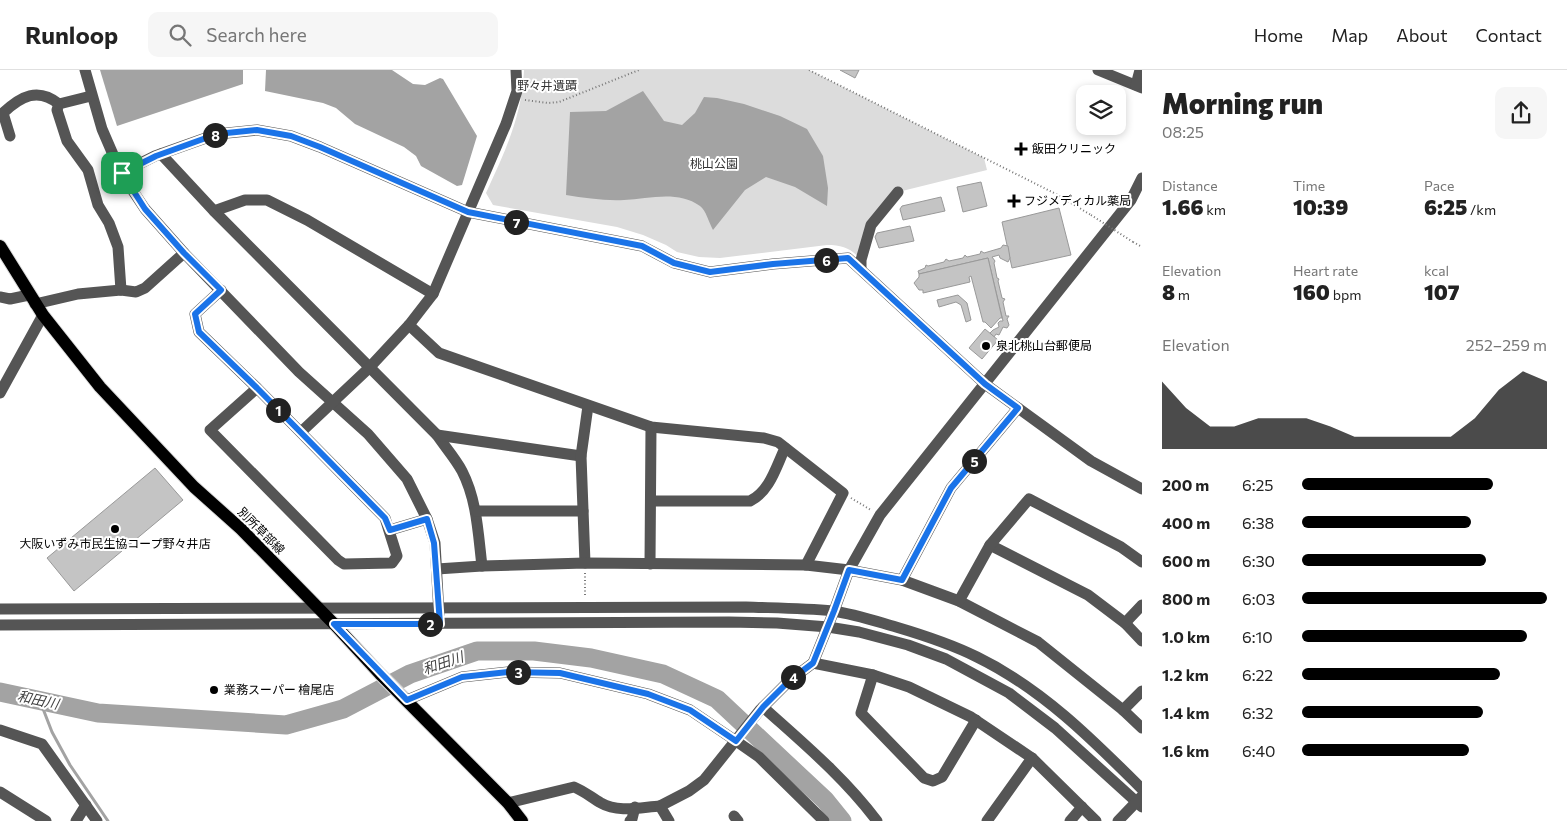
<!DOCTYPE html>
<meta charset="utf-8">
<style>
:root{--surface:#fff;--page:#f6f6f6;--text:#222;--muted:#767676;--line:#e0e0e0;--accent:#000}
body{margin:0;font-family:Commissioner,"Noto Sans JP",sans-serif;background:var(--page);color:var(--text);height:100vh;display:flex;flex-direction:column;font-size:19px;white-space:nowrap}
*{box-sizing:border-box;margin:0}
p{font-size:16px;color:var(--muted)}
.icon{flex:none;width:28px;height:28px;fill:none;stroke:currentColor;stroke-width:2;stroke-linecap:round;stroke-linejoin:round}
.map{position:relative;flex:1;overflow:hidden}
.details{display:flex;flex-direction:column;background:var(--surface);width:425px}
.details>*{flex:none}
.controls{position:absolute;left:1076px;top:15px;display:grid;gap:10px}
.controls a{display:grid;place-items:center;width:50px;height:50px;border-radius:10px;background:var(--surface);box-shadow:0 2px 8px #0003;font-size:25px}
.pin{position:absolute;display:grid;place-items:center;width:42px;height:42px;color:#fff;margin:-21px;border-radius:10px;box-shadow:0 2px 8px #0006}
.km{position:absolute;width:25px;height:25px;margin:-12px;border-radius:50%;background:#222;color:#fff;font-size:14px;line-height:25px;text-align:center}
.round{display:grid;place-items:center;flex:none;width:52px;height:52px;border-radius:10px;background:var(--page)}
.headline{display:flex;align-items:center;justify-content:space-between;height:85px;padding:0 20px}
h1{font-size:28px;font-weight:800;line-height:38px}
.stats{display:grid;grid-template-columns:repeat(3,1fr);gap:8px;height:85px;padding:5px 20px}
.stats div{display:grid;align-content:center}
.stats b{font-size:21px;font-weight:800}
.stats small{font-size:14px;font-weight:400}
.stats p{font-size:14px}
.chart{height:140px;padding:10px 20px}
.chart p{display:flex;justify-content:space-between}
.chart svg{width:100%;height:90px;margin-top:5px;fill:var(--accent);opacity:.7}
ul{padding:0 20px;list-style:none;font-size:16px}
li{display:grid;grid-template-columns:80px 60px 1fr;align-items:center;height:38px}
li i{height:12px;border-radius:6px;background:var(--accent)}
header{display:flex;align-items:center;gap:30px;box-sizing:border-box;height:70px;padding:0 25px;background:var(--surface);border-bottom:1px solid var(--line)}
header strong{font-size:24px}
nav{display:flex;gap:28px;margin-inline-start:auto;font-size:18px}
.search{width:350px;height:45px;background:var(--page);display:flex;align-items:center;gap:12px;box-sizing:border-box;padding:0 18px;border-radius:10px;color:var(--muted);font-size:19px}
main{display:flex;flex:1;min-height:0}
.map>svg:first-child{display:block}
</style>
<header>
<strong>Runloop</strong>
<div class="search"><svg class="icon" aria-label="search" viewBox="0 0 24 24"><circle cx="10" cy="10" r="6"/><path d="M15 15l6 6"/></svg>Search here</div>
<nav><a>Home</a><a>Map</a><a>About</a><a>Contact</a></nav>
</header>
<main>
<div class="map">
<svg width="1142" height="751" viewBox="0 0 1142 751">
<rect width="100%" height="100%" fill="#fff"/>
<path fill="#dcdcdc" d="M524 0H809L984 88 987 100 898 122 871 155 861 190C851 178 842 175 827 175L720 188 699 187 677 182 666 175 643 165 617 157 493 135 486 123C505 81 522 47 524 0Z"/>
<g fill="#a3a3a3">
<path d="M100 0H243V14L117 56Z"/>
<path d="M266 0H392L413 14 425 15 440 8 443 9 477 66 462 115 457 116 421 96 416 86 404 77 355 54 336 38 323 33 265 21Z"/>
<path d="M643 21 664 51 682 55 695 43 704 27 717 28 744 34 780 46 807 59 823 86 828 118 827 136 795 117 766 107 745 120 713 160C709 153 706 140 700 136 677 120 649 129 624 130 605 131 585 128 566 125L570 42 606 41Z"/>
</g>
<g fill="none" stroke-linecap="round" stroke-linejoin="round">
<path stroke="#a3a3a3" stroke-width="3" d="M40 631 52 662 70 695 108 751"/>
<path stroke="#a3a3a3" stroke-width="19" d="M0 622 98 643 286 655 343 639 410 604 477 581H534L591 588 663 604 717 629 825 730 842 751"/>
</g>
<g fill="#c4c4c4" stroke="#999">
<path d="M840 0H859L855 8Z"/>
<path d="M981 112 987 136 963 142 957 117Z"/>
<path d="M941 127 945 141 903 150 900 139 902 136Z"/>
<path d="M1059 138 1071 185 1012 198 1002 152Z"/>
<path d="M910 156 914 171 879 178 875 167 877 163Z"/>
<path d="M1003 175 1008 176 1010 188 1008 192 1000 188 999 185 992 187 995 191 994 193 997 208 999 209 998 211 1002 228 1005 229 1003 232 1006 246H1009L1007 249 1009 255 1007 258 1003 257 999 265 996 264 994 267 990 263 993 260 999 257 998 253 1000 251H1003L988 188 919 204 918 201 925 198 926 195 928 196 944 192 946 189 949 191 963 188 965 185 967 187 980 184 981 181 984 183 1001 178Z"/>
<path d="M988 188 1002 248H1000L991 258 985 252H983L971 206 969 207 970 212 923 223V220H919L914 213 919 207V204Z"/>
<path d="M958 225 967 233 971 250 966 252 961 235 956 232 939 237 937 230Z"/>
<path d="M985 259 998 270 982 289 969 278Z"/>
<path d="M155 398 183 430 74 521 47 488Z"/>
</g>
<g fill="none" stroke-linecap="round" stroke-linejoin="round">
<g stroke="#dbdbdb" stroke-width="14">
<path id="major" d="M0 176 43 245 100 317 194 417 241 459 334 554 380 604 508 733 522 751"/>
</g>
<g stroke="#777" stroke-width="2" stroke-dasharray="1 2.5" stroke-linecap="butt">
<path d="M809 0 1056 124 1091 145"/>
<path d="M525 30 548 33 559 32 639 0"/>
<path d="M1133 172 1142 177"/>
<path d="M851 428 871 440"/>
<path d="M585 503V526"/>
</g>
<g stroke="#555" stroke-width="11">
<path d="M85 0 102 59 121 103 145 139 184 183 299 302 368 364 407 409 427 449 435 473 439 544"/>
<path d="M1098 0 1142 18"/>
<path d="M1136 15 1140 0"/>
<path d="M91 26 59 34 57 40 67 71 88 100 98 135 109 153 118 177 121 220"/>
<path d="M10 66 3 43C21 26 38 17 59 34"/>
<path d="M161 84 214 141 437 365C445 377 455 388 462 401 477 430 478 463 482 496"/>
<path d="M121 103 155 86 217 64 257 60 291 66 320 77 468 142 642 176 674 193 710 202 773 194 848 188 985 314 1091 391 1142 419"/>
<path d="M214 141 245 130H267L307 150 433 224"/>
<path d="M861 199V190L871 155 898 122"/>
<path d="M221 220 195 244 199 262 257 318 385 448 397 486 392 493 344 494 338 490 210 360 257 318"/>
<path d="M0 227 10 229 29 225"/>
<path d="M35 234 78 224 121 220 136 222 145 218 184 183"/>
<path d="M409 255 439 283 651 357 764 368 778 372 843 423 806 495"/>
<path d="M0 323 43 245"/>
<path d="M301 362 369 298 409 255 433 224 506 54 517 21 516 0"/>
<path d="M437 365 581 386"/>
<path d="M651 431H750C770 421 776 397 785 378"/>
<path d="M476 441H583"/>
<path d="M390 460 427 449"/>
<path d="M990 475 1088 525 1125 553 1142 571"/>
<path d="M585 493 581 386 588 336"/>
<path d="M650 494 651 357"/>
<path d="M437 499 482 496 585 493 806 495 849 500 902 510 959 531 1038 572 1123 640 1142 658"/>
<path d="M902 510 951 418 1018 338"/>
<path d="M959 531 990 475 1029 429 1121 477 1142 492"/>
<path d="M0 539 746 537C775 538 804 538 833 541 854 544 875 551 896 557 923 565 951 574 977 587 1041 618 1092 669 1142 719"/>
<path d="M1125 553 1142 535"/>
<path d="M0 555 729 552 777 553 828 557 859 562 908 575 946 589 1009 623 1055 658 1142 737"/>
<path d="M813 593 873 605 909 617 971 647 1032 688 1096 751"/>
<path d="M873 605 861 643 924 708 933 711 942 707 976 650"/>
<path d="M407 630 462 607 508 602 560 603 648 624 690 640 736 671 759 687 824 751"/>
<path d="M763 637C803 673 844 707 877 751"/>
<path d="M1123 640 1142 621"/>
<path d="M0 660 42 674 97 751"/>
<path d="M0 722 46 751"/>
<path d="M508 733 574 717C584 721 592 728 601 733 618 743 642 737 660 736"/>
<path d="M734 746 738 751"/>
<path d="M76 751 86 735"/>
<path d="M630 751 632 749 635 737"/>
<path d="M669 751 660 736 689 721 704 710 760 640 789 611 813 593 834 541 849 500 880 445 1131 130 1142 108"/>
<path d="M987 751 1032 688"/>
<path d="M1070 751 1082 737"/>
<path d="M1118 751 1141 727"/>
</g>
<use href="#major" stroke="#000" stroke-width="12"/>
<path stroke="#777" stroke-width="2" stroke-dasharray="1 2.5" stroke-linecap="butt" d="M1091 145 1133 172"/>
</g>
<g fill="none" stroke-linecap="round" stroke-linejoin="round">
<g stroke="#fff" stroke-width="10">
<path id="route" d="M257 60 291 66 320 77 468 142 642 176 674 193 710 202 773 194 848 188 985 314 1018 338 951 418 902 510 849 500 834 541 813 593 789 611 763 637 736 671 690 640 648 624 560 603 508 602 462 607 407 630 334 554H440L434 473 427 449 390 460 385 448 257 318 199 262 195 244 221 220 184 183 145 139 122 103 156 86 217 64Z"/>
</g>
<use href="#route" stroke="#1a73e8" stroke-width="6"/>
</g>
<g fill="#000" stroke="#fff" stroke-width="2">
<path d="M1018.5 71.5h5v5h5v5h-5v5h-5v-5h-5v-5h5z"/>
<path d="M1011.5 123.5h5v5h5v5h-5v5h-5v-5h-5v-5h5z"/>
<circle cx="986" cy="276" r="5"/>
<circle cx="115" cy="459" r="5"/>
<circle cx="214" cy="620" r="5"/>
</g>
<g text-anchor="middle" stroke-width="4" stroke-linejoin="round" paint-order="stroke">
<g font-size="12" fill="#333" stroke="#fff">
<text x="547" y="20">野々井遺蹟</text>
<text x="714" y="98">桃山公園</text>
</g>
<g font-size="12" fill="#000" stroke="#fff" text-anchor="start">
<text x="1032" y="83">飯田クリニック</text>
<text x="1024" y="135">フジメディカル薬局</text>
<text x="996" y="280">泉北桃山台郵便局</text>
<text x="115" y="478" text-anchor="middle">大阪いずみ市民生協コープ野々井店</text>
<text x="224" y="624">業務スーパー 檜尾店</text>
</g>
<g font-size="12" fill="#000" stroke="#fff">
<text transform="translate(261 461) rotate(45)" y="4">別所草部線</text>
</g>
<g font-size="14" font-style="italic" fill="#444" stroke="#fff">
<text transform="translate(443 593) rotate(-19)" y="5">和田川</text>
<text transform="translate(38 630) rotate(12)" y="5">和田川</text>
</g>
</g>
</svg>
<div class="controls">
<a><svg class="icon" aria-label="layers" viewBox="0 0 24 24"><path d="M12 4l9 5-9 5-9-5zM3 14l9 5 9-5"/></svg></a>
</div>
<div class="pin" style="left:122px;top:103px;background:#1e9e55"><svg class="icon" aria-label="arrive" viewBox="0 0 24 24"><path d="M6 21V4h12l-3 4 3 4H6"/></svg></div>
<b class="km" style="left:278px;top:340px">1</b>
<b class="km" style="left:430px;top:554px">2</b>
<b class="km" style="left:518px;top:602px">3</b>
<b class="km" style="left:793px;top:607px">4</b>
<b class="km" style="left:974px;top:391px">5</b>
<b class="km" style="left:826px;top:190px">6</b>
<b class="km" style="left:516px;top:152px">7</b>
<b class="km" style="left:215px;top:65px">8</b>
</div>
<section class="details">
<div class="headline"><div><h1>Morning run</h1><p>08:25</p></div><a class="round"><svg class="icon" aria-label="share" viewBox="0 0 24 24"><path d="M12 15V3M7 8l5-5 5 5M5 13v7h14v-7"/></svg></a></div>
<div class="stats">
<div><p>Distance</p><b>1.66<small> km</small></b></div>
<div><p>Time</p><b>10:39</b></div>
<div><p>Pace</p><b>6:25<small> /km</small></b></div>
</div>
<div class="stats">
<div><p>Elevation</p><b>8<small> m</small></b></div>
<div><p>Heart rate</p><b>160<small> bpm</small></b></div>
<div><p>kcal</p><b>107</b></div>
</div>
<div class="chart"><p><span>Elevation</span>252–259 m</p>
<svg viewBox="0 0 160 44" preserveAspectRatio="none"><path d="M0 44V11L10 24L20 33L30 33L40 29L50 29L60 29L70 33L80 38L90 38L100 38L110 38L120 38L130 29L140 15L150 6L160 11V44z"/></svg>
</div>
<ul>
<li><b>200 m</b>6:25<i style="width:78%"></i></li>
<li><b>400 m</b>6:38<i style="width:69%"></i></li>
<li><b>600 m</b>6:30<i style="width:75%"></i></li>
<li><b>800 m</b>6:03<i style="width:100%"></i></li>
<li><b>1.0 km</b>6:10<i style="width:92%"></i></li>
<li><b>1.2 km</b>6:22<i style="width:81%"></i></li>
<li><b>1.4 km</b>6:32<i style="width:74%"></i></li>
<li><b>1.6 km</b>6:40<i style="width:68%"></i></li>
</ul>
</section>
</main>
